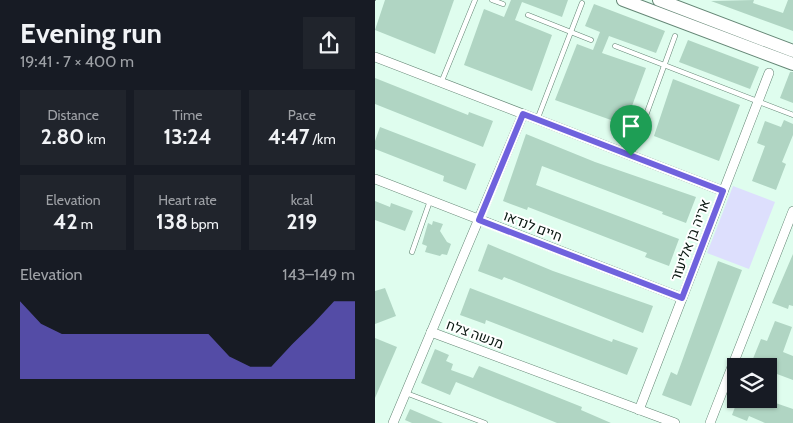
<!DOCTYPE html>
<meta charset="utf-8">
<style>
:root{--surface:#171b24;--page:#20242c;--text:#f1f3f6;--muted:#9ea1a6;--accent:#6f62dd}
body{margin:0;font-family:Cabin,Heebo,sans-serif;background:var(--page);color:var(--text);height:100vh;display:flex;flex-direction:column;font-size:19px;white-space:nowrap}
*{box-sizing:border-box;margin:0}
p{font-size:16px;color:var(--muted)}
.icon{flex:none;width:28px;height:28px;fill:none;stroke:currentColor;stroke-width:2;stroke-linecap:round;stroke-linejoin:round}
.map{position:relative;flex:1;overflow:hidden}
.drawer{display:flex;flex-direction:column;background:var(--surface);width:375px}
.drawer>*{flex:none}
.buttons{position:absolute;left:352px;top:358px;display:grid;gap:10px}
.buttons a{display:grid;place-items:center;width:50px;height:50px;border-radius:0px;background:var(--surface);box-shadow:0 1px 4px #0004;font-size:25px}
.pin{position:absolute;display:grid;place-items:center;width:42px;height:42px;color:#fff;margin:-51px -21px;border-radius:50% 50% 50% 0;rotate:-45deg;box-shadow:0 0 5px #0007}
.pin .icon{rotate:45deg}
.round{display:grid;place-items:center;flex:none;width:52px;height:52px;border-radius:0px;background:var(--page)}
.headline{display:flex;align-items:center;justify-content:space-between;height:85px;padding:0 20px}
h1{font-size:28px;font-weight:800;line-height:38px}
.stats{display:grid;grid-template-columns:repeat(3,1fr);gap:8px;height:85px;padding:5px 20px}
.stats div{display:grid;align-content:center;border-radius:0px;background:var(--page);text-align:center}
.stats b{font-size:21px;font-weight:800}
.stats small{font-size:14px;font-weight:400}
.stats p{font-size:14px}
.chart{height:140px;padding:10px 20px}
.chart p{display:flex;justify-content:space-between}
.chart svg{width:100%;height:90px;margin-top:5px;fill:var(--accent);opacity:.7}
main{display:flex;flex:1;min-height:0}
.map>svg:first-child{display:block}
</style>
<main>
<section class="drawer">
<div class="headline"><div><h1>Evening run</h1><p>19:41 · 7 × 400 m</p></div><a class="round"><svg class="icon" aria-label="share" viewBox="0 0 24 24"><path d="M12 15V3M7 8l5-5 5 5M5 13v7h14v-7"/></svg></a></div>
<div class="stats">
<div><p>Distance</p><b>2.80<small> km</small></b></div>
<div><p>Time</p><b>13:24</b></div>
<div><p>Pace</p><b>4:47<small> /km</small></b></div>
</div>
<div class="stats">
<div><p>Elevation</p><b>42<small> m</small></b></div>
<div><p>Heart rate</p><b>138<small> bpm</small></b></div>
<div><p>kcal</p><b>219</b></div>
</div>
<div class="chart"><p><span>Elevation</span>143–149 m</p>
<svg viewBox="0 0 160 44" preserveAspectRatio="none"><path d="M0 44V6L10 17L20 22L30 22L40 22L50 22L60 22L70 22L80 22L90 22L100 33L110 38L120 38L130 27L140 17L150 6L160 6V44z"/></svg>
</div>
</section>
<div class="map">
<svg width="418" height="423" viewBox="0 0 418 423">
<rect width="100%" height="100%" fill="#dffdee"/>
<path fill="#dddffd" d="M358 186 400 202 374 269 332 253Z"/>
<g fill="#b0d5c3">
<path d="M10 0H79L60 54 0 30Z"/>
<path d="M136 0H193L187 17 147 2 140 20 177 35 157 91 89 65 109 9 129 17Z"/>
<path d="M379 0 378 3 408 13 413 0H418V31L336 1Z"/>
<path d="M219 4 290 31 281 53 234 36 227 53 271 68 250 125 180 100 202 44 218 50 225 32 210 26Z"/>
<path d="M313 40 384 67 375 89 304 62Z"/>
<path d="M415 72H418V103L405 98Z"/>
<path d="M0 78 93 115 94 112 118 121 108 147 0 104Z"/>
<path d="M298 79 365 105 344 161 279 136Z"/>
<path d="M409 120 418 124V135L407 162 411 164 401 190 377 181 390 146 382 143 390 121 406 127Z"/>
<path d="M5 127 101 164 91 190 68 181 69 176 0 149V141Z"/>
<path d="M151 134 220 162 321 197 311 223 287 214 288 212 167 166 161 185 304 239 294 266 270 257 272 253 233 238 153 207 152 210 128 201Z"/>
<path d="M0 201 15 207 16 203 38 211 30 231 0 220Z"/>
<path d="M58 221 68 224 65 231 72 242 76 244 72 255 67 254 65 256 50 252 52 246 47 244 53 223 57 225Z"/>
<path d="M113 244 178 271 278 306 268 333 129 277 127 280 103 271Z"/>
<path d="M418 254V306L414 305 413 309 397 303Z"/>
<path d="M343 261 367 270 316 406 287 395 296 372 302 375Z"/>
<path d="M10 288 21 316 0 324V291Z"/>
<path d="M95 288 237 342 238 339 263 348 252 375 111 320 110 324 85 315Z"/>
<path d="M400 321 417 327 408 352 418 356V380L394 371V366H375L386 339 392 341Z"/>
<path d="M0 338 22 347 0 398Z"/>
<path d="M60 349 74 355 71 361 78 364 76 370 98 378 104 366 207 407 206 410 236 423H182L81 382 75 395 46 383Z"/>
<path d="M363 399H389L418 409V423H390L374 416 372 421 357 415Z"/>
<path d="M35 409 68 423H37L30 420Z"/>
</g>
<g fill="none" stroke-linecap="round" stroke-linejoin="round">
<g stroke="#648675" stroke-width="5.5">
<g id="lane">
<path d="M117 0 128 4"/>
<path d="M153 15 216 40"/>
<path d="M240 46 418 115"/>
<path d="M66 83 100 0"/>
<path d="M162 120 207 3"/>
<path d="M256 156 300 36"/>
<path d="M37 252 55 201"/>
<path d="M31 393 110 423"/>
</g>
</g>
<g stroke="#648675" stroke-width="10">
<g id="street">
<path d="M0 57 348 191"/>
<path d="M0 179 307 298"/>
<path d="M56 332 300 423"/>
<path d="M264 410 394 73"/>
<path d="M18 423 148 114"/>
<path d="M335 423 418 211"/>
</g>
</g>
<g stroke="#648675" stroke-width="14">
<g id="secondary">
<path d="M248 0 418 64"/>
<path d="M284 0 418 51"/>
</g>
</g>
<path stroke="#88a094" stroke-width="2" stroke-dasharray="5 2.5" stroke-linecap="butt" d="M0 1V0"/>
<use href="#lane" stroke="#fff" stroke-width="4.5"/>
<use href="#street" stroke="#fff" stroke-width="9"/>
<use href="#secondary" stroke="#fff" stroke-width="12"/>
</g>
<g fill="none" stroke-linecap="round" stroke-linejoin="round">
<g stroke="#fff" stroke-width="10">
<path id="route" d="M148 114 348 191 307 298 104 220Z"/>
</g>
<use href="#route" stroke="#6f62dd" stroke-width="6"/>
</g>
<g text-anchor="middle" stroke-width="4" stroke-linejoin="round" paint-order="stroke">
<g font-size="14" fill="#091710" stroke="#fff">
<text transform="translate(158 226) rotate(21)" y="5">חיים לנדאו</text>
<text transform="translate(315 240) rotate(-69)" y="5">אריה בן אליעזר</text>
<text transform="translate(100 334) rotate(20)" y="5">מנשה צלח</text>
</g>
</g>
</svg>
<div class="buttons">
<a><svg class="icon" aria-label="layers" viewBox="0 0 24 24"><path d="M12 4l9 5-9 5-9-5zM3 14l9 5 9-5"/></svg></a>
</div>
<div class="pin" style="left:256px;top:156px;background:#1e9e55"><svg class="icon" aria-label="arrive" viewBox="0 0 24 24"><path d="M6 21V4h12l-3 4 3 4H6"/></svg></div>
</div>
</main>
